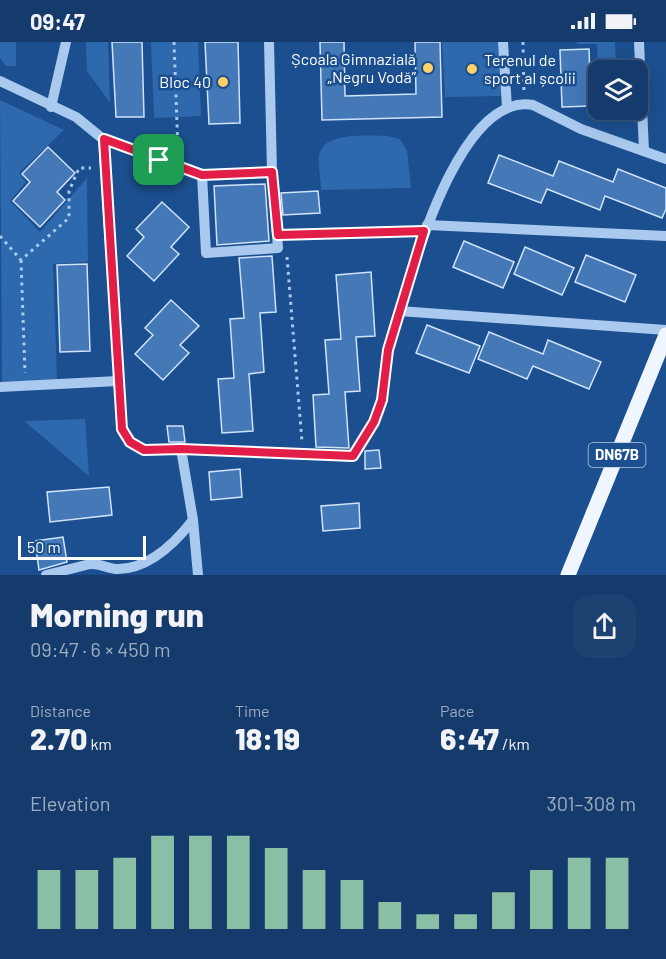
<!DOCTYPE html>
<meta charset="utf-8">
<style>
:root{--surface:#143b6b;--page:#1d4271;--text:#f1f3f6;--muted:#9dadc1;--line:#33557e;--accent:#8abfa5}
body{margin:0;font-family:Barlow,sans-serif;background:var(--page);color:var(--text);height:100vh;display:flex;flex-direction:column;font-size:22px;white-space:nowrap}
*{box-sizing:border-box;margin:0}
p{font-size:20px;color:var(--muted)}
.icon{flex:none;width:33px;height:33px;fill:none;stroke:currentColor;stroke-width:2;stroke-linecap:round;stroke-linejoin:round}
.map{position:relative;height:533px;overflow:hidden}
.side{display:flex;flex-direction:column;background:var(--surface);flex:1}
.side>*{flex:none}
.tools{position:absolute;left:588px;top:18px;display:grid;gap:12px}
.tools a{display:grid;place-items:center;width:60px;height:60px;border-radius:12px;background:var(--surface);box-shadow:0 6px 24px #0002,0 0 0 2px var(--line);font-size:30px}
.scale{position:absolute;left:18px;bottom:15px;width:128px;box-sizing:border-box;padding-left:6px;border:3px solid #fff;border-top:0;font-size:16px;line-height:21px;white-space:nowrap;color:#fff;-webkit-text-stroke:4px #1b4f8f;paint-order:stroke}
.pin{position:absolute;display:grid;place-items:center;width:51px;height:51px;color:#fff;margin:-26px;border-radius:12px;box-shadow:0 3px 9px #0006}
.round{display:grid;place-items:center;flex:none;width:63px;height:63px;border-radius:18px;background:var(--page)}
.summary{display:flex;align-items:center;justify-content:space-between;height:102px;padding:0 30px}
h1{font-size:33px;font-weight:800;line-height:45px}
.figures{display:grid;grid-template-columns:repeat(3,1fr);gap:9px;height:102px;padding:6px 30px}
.figures div{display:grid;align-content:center}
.figures b{font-size:30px;font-weight:800}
.figures small{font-size:16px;font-weight:400}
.figures p{font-size:16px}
.chart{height:168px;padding:12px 30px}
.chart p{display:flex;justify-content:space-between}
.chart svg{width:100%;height:108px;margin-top:6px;stroke:var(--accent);stroke-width:6}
.status{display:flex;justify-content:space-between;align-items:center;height:42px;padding:0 30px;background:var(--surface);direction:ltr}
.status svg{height:16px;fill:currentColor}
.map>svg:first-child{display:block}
</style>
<div class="status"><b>09:47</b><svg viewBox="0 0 49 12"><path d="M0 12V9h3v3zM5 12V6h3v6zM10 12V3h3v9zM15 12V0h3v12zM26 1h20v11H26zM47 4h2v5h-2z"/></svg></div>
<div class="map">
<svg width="666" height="533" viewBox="0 0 666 533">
<rect width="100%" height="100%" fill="#1b4f8f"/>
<g fill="#2e69ad">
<path d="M0 0H16V24H6L0 16Z"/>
<path d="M86 0H108L110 61 87 29Z"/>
<path d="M151 0H198L201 74 154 76Z"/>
<path d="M442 0H498L501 54 445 55Z"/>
<path d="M577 0H615L616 28 598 29 597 2H577Z"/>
<path d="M0 58 64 88 19 131 26 140 10 159 40 190 87 136 88 220 53 222 57 338 2 340Z"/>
<path d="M388 94 400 97 407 109 411 146 321 148C321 138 318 125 319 114 322 89 370 94 388 94Z"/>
<path d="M85 377 89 434 24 379Z"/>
</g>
<g fill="#4478b7" stroke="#cfe3fa" stroke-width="1.5">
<path d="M112 0H142L144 75H116Z"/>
<path d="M205 0H238L240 81 209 82Z"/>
<path d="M320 0H344L345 54 416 52 415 0H440L442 75 322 78Z"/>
<path d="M589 7 591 64 562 65 560 8Z"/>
<path d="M48 105 75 131 57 150 65 158 40 185 13 159 30 140 22 132Z"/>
<path d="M499 113 553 134 559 119 613 140 618 127 666 146V167L662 176 605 154 600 168 547 147 541 161 488 141Z"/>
<path d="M265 142 269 199 217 203 214 144Z"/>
<path d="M318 149 320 171 283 173 281 151Z"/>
<path d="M162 160 189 185 171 205 179 212 154 239 127 214 144 195 136 187Z"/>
<path d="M464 199 514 220 503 246 453 225Z"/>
<path d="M525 205 574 226 562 253 514 232Z"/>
<path d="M586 213 636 233 625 260 575 240Z"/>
<path d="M272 214 276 270 260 271 264 330 249 332 253 389 222 391 218 337 234 336 230 277 244 276 239 216Z"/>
<path d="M87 222 90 309 60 310 57 223Z"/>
<path d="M371 230 375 294 356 295 360 349 345 350 349 406 316 405 313 353 329 352 325 298 341 297 336 233Z"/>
<path d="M171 258 199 284 180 303 189 311 163 338 135 312 153 293 145 286Z"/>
<path d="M427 283 480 304 469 331 416 311Z"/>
<path d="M489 290 543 312 548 298 601 320 589 347 533 324 527 337 478 317Z"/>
<path d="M167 384H183L185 400H169Z"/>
<path d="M379 408 381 426 365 427V409Z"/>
<path d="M240 427 242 455 211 458 209 430Z"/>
<path d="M109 445 112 473 50 480 47 450Z"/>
<path d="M359 461 360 486 323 489 321 464Z"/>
<path d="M63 495 67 520 39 528 35 499Z"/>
</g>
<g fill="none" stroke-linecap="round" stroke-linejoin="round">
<g stroke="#a9c9ee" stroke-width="3" stroke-dasharray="3 4.5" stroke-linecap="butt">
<path d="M174 0 178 109"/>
<path d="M523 0 524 51"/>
<path d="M0 194 21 218 69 176V149L79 126H91"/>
<path d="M287 215 302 400"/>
<path d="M21 218 25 331"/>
</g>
<g stroke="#a9c9ee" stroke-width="10">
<path d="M269 0 272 130 278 206 206 211 202 133 272 130"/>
<path d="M503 0 507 66"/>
<path d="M639 0 644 109"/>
<path d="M0 39 76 75 103 97 122 387 130 400 144 408 181 407 353 414C364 397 378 378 382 358 386 341 384 324 388 308 392 289 399 269 405 251 420 202 465 51 533 63L581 87 666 117"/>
<path d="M51 65 66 0"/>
<path d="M103 97 202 133"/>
<path d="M427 183 666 194"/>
<path d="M277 193 425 189"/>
<path d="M399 269 666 288"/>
<path d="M0 345 118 339"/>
<path d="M181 407 193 478 198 533"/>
<path d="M46 533 90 522C100 521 108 527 118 527 149 527 175 501 193 478"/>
</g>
<path stroke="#f0f6ff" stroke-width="15" d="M568 533 666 293"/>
</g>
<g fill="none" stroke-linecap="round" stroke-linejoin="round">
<g stroke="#fff" stroke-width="12">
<path id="route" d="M104 97 202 133 272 130 278 193 424 189 388 308 382 358 374 380 353 414 181 407 144 408 130 400 122 387Z"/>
</g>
<use href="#route" stroke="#e11d48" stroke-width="8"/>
</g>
<g fill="#ffd166" stroke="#1b4f8f" stroke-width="2">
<circle cx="428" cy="26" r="6"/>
<circle cx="472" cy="27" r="6"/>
<circle cx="223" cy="40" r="6"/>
</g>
<g text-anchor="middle" stroke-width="5" stroke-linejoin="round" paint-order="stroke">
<rect fill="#1b4f8f" stroke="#bbcadd" stroke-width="1.5" x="588.5" y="401" width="57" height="24" rx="4.5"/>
<g font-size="15" font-weight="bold" fill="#fff">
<text x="617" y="418">DN67B</text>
</g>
<g font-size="16" fill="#fff" stroke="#1b4f8f" text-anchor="end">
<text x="416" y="23">Școala Gimnazială<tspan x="416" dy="18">„Negru Vodă”</tspan></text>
<text x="484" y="24" text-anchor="start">Terenul de<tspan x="484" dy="18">sport al școlii</tspan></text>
<text x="211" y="46">Bloc 40</text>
</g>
</g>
</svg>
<div class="tools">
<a><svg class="icon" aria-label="layers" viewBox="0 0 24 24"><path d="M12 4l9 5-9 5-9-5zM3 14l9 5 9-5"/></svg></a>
</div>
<div class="scale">50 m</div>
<div class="pin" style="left:159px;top:118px;background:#1e9e55"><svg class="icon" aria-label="arrive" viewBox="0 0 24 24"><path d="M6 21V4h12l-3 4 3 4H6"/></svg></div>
</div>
<section class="side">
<div class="summary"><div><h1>Morning run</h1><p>09:47 · 6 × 450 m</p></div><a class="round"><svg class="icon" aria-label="share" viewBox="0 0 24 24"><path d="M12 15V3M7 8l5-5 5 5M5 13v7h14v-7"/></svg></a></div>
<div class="figures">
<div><p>Distance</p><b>2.70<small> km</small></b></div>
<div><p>Time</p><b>18:19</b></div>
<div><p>Pace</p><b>6:47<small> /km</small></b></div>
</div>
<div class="chart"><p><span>Elevation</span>301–308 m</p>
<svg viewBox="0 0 160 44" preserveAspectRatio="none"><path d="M5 44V20M15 44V20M25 44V15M35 44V6M45 44V6M55 44V6M65 44V11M75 44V20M85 44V24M95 44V33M105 44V38M115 44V38M125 44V29M135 44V20M145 44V15M155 44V15"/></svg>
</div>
</section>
